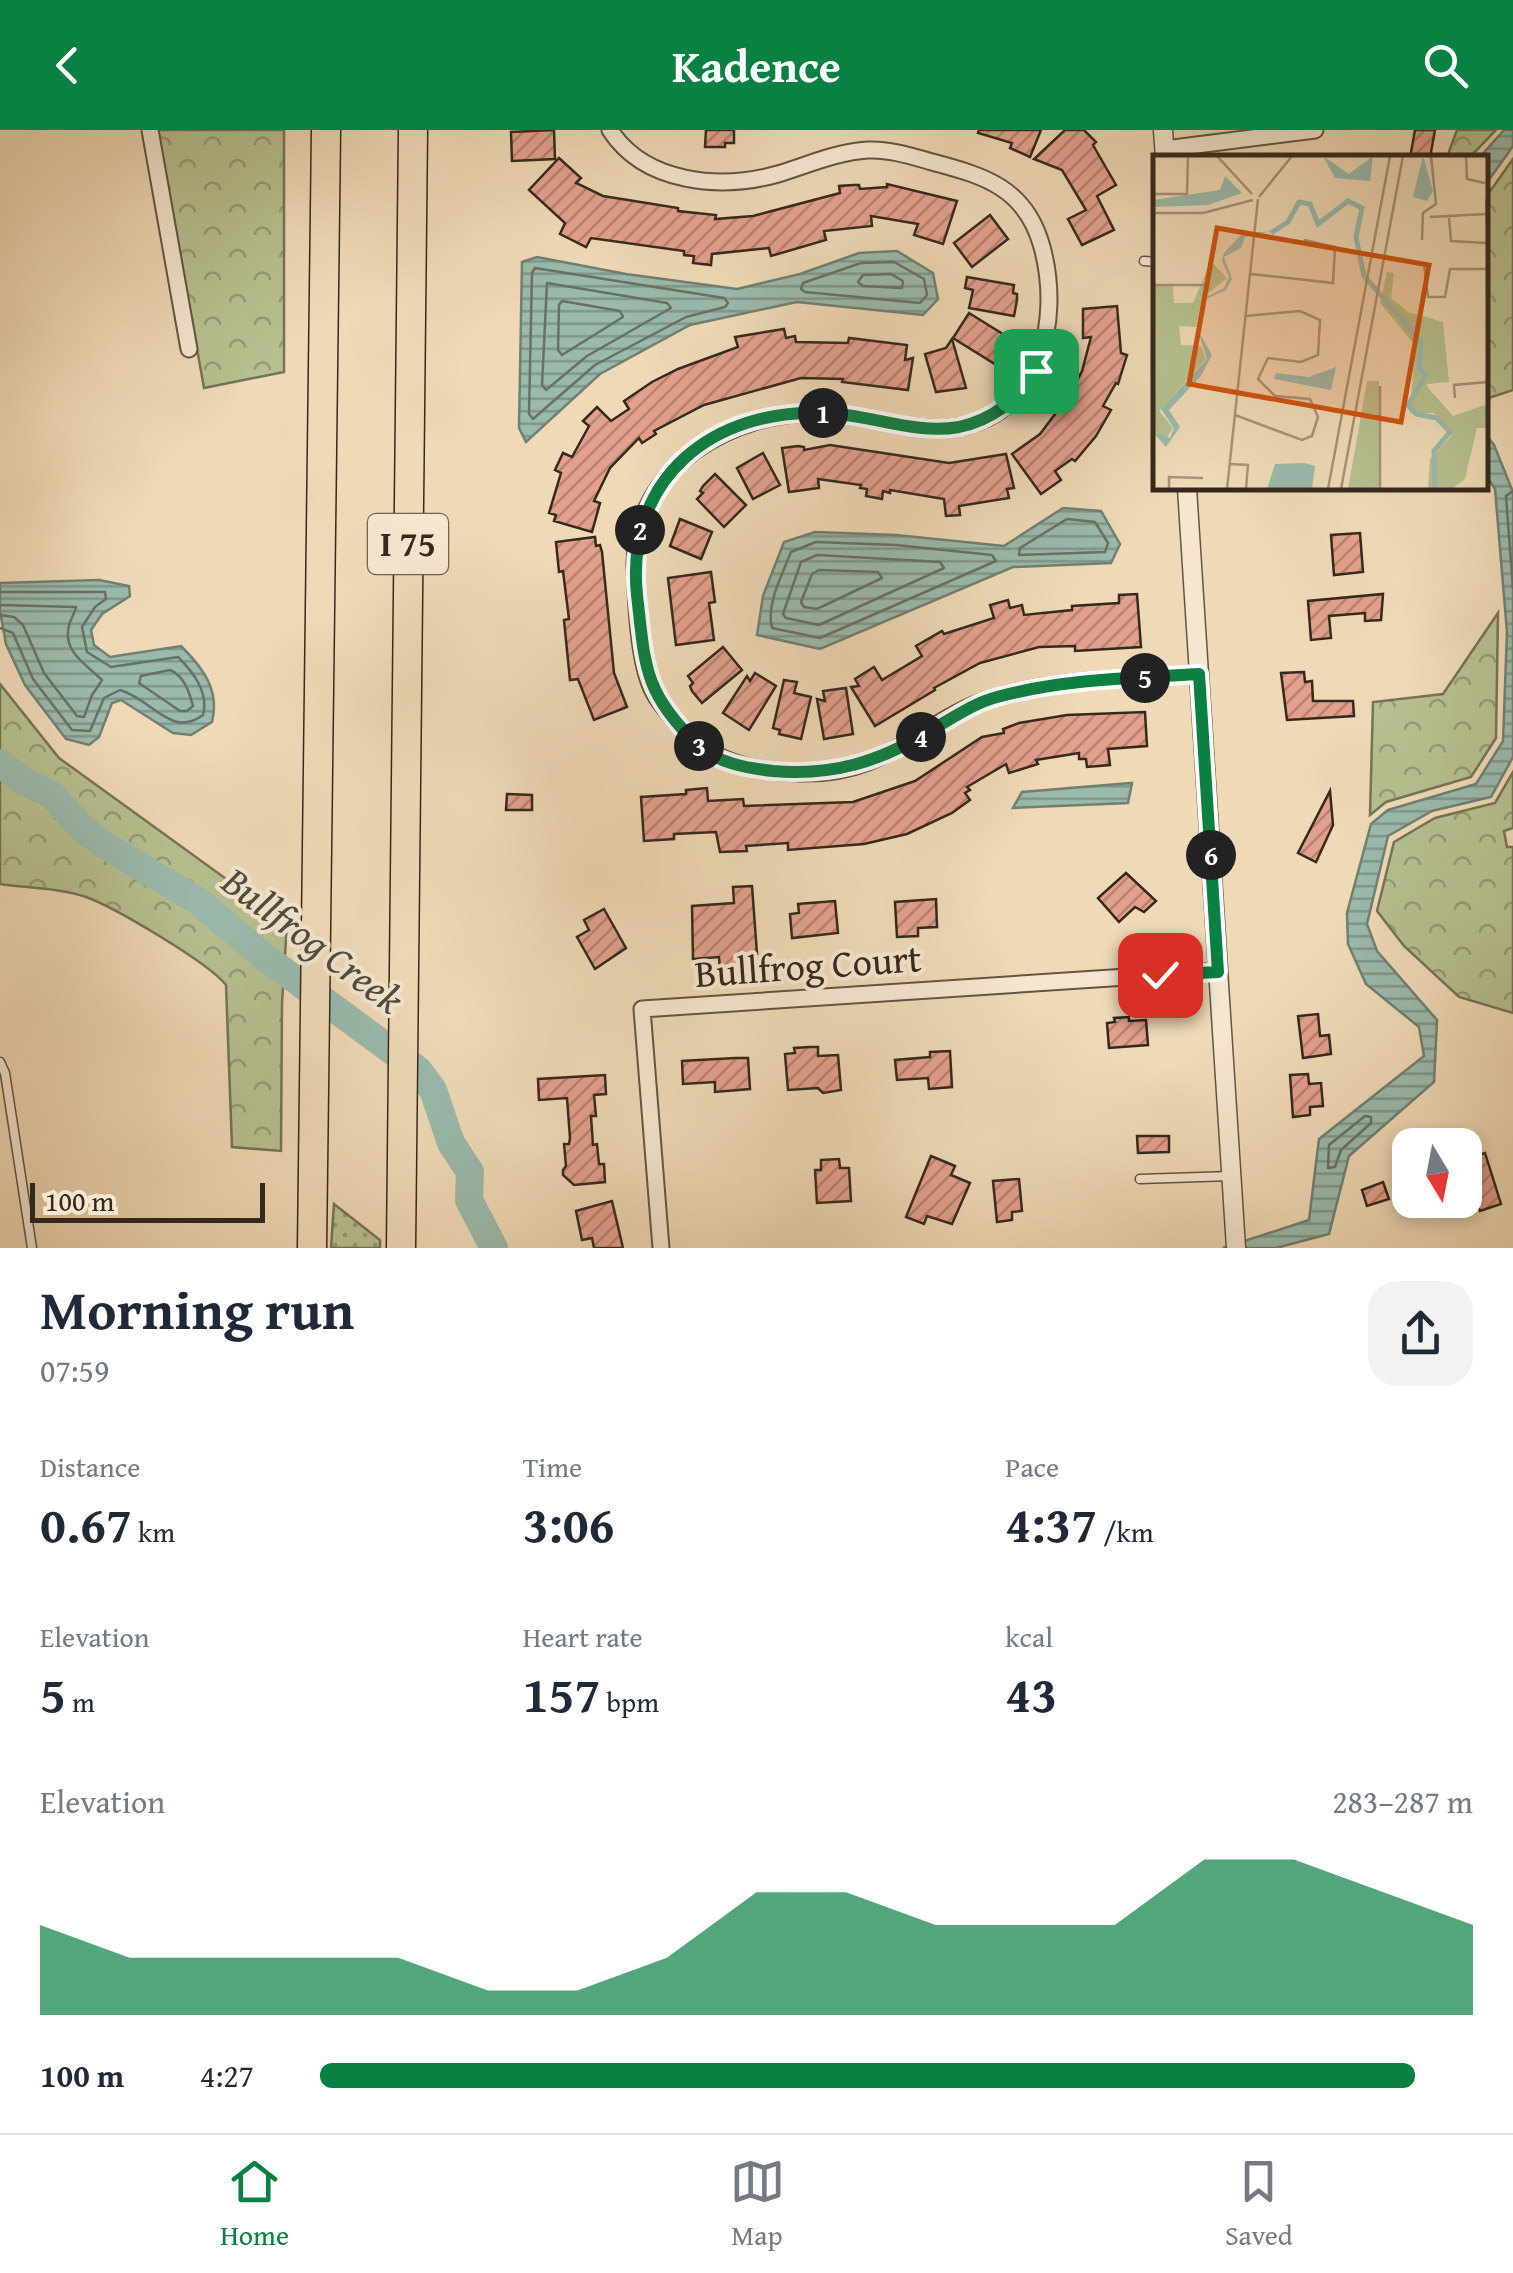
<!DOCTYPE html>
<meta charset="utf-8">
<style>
:root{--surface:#fff;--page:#f2f2f3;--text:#1f2937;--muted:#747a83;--line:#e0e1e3;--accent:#0b8043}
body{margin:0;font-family:"Gentium Book Plus",serif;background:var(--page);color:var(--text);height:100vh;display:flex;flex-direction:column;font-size:38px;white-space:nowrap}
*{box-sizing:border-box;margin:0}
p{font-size:32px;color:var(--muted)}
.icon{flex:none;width:55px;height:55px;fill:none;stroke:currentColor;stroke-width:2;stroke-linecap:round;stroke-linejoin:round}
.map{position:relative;height:1118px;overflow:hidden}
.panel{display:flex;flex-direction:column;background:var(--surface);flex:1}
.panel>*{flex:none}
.needle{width:65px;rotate:170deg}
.buttons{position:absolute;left:1392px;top:998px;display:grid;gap:20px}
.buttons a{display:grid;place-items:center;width:90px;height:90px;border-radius:20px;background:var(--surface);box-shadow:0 5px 15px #0003;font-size:50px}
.scale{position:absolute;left:30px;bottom:25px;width:235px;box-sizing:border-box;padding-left:10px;border:5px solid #35291c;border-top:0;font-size:28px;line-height:35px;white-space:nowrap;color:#35291c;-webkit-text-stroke:8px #f5e6d0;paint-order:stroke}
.pin{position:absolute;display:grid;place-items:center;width:85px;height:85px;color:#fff;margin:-42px;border-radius:20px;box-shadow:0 5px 15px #0006}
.km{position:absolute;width:50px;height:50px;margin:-25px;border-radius:50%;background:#222;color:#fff;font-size:28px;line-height:50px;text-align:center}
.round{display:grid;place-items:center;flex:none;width:105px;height:105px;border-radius:30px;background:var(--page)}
.overview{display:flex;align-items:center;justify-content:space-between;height:170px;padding:0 40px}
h1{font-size:55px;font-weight:700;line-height:75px}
.figures{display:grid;grid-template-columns:repeat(3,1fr);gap:15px;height:170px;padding:10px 40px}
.figures div{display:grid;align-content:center}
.figures b{font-size:50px;font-weight:700}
.figures small{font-size:28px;font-weight:400}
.figures p{font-size:28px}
.chart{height:280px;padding:20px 40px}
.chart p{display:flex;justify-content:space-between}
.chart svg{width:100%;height:180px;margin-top:10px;fill:var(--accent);opacity:.7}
ul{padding:0 40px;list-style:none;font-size:32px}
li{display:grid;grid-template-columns:160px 120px 1fr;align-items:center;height:75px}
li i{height:25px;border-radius:12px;background:var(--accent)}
header{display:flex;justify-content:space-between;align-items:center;height:130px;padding:0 40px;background:var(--accent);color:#fff;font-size:45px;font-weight:700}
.tab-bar{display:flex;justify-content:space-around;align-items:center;height:140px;border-top:2px solid var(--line);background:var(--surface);font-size:28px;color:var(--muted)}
.tab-bar a{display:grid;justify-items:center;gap:5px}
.tab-bar .active{color:var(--accent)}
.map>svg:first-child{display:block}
</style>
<header><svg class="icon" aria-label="back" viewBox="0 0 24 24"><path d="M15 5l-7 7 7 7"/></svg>Kadence<svg class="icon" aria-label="search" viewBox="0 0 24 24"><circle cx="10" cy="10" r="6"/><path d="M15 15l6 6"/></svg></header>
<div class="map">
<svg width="1513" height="1118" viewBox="0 0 1513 1118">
<defs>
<pattern id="grass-dots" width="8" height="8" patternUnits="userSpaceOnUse" patternTransform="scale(2.5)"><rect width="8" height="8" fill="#b7c090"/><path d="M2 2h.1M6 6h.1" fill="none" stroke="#969c75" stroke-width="1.8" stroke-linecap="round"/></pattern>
<pattern id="forest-crowns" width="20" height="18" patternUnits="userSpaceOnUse" patternTransform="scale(2.5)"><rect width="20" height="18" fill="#b7c090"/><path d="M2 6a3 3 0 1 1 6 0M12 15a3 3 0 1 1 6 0" fill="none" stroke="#969c75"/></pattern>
<pattern id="water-rules" width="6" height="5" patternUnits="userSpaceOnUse" patternTransform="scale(2.5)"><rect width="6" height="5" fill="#9abaac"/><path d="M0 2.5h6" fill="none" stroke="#7e978b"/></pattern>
<pattern id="building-hatch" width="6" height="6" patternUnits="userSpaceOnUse" patternTransform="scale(2.5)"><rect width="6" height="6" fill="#e3a08c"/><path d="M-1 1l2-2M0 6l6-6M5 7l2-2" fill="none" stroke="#b98272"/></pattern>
</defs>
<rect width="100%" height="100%" fill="#efd9b6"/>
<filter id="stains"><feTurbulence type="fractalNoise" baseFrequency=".002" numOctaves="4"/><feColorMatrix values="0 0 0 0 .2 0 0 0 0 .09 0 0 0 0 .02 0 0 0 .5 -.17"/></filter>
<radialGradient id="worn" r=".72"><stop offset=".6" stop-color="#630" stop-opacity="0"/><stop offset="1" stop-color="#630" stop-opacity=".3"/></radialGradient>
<path fill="url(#grass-dots)" stroke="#767456" stroke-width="2.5" d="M334 1074 380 1110V1118H331Z"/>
<g fill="url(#forest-crowns)" stroke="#767456" stroke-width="2.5">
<path d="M158 0H284V242L204 258Z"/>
<path d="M1457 0H1496L1470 27H1447Z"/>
<path d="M1513 29V260L1486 269V67Z"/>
<path d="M1498 483 1496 608 1471 647 1386 672 1370 685 1373 572 1443 564Z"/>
<path d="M0 554 59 628 287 793 282 873 281 1021 232 1017 226 855C209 833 114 777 86 767 60 758 27 758 0 754Z"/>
<path d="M1513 642V698L1504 701 1507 717H1513V883L1459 867 1404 816 1377 781 1394 712 1435 688 1495 673Z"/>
</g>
<g fill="url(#water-rules)" stroke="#728072" stroke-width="2.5">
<path d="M1504 0H1513V16L1486 54V28L1480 27Z"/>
<path d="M897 121 933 143 938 169 923 185 797 172 690 195 600 244 526 312 519 298 522 132 537 127 626 144 737 159 800 144 859 123Z"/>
<path d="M1486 305 1494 315 1513 362V627L1491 667 1432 681 1388 706 1367 794 1377 821 1437 890 1434 952 1349 1026 1329 1104 1276 1118H1223L1309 1090 1319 1009 1424 926 1419 897 1366 854 1348 814 1347 783 1371 694 1388 680 1476 654 1503 611 1507 502 1495 359 1486 345Z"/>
<path d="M1063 378 1101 381 1120 414 1111 433 1013 437 820 519 757 505 763 466 784 412 815 402 896 405 1004 416Z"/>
<path d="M99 450 129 456 130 466 102 484 91 500 94 515 110 527 181 516C203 538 220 560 212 592L191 605 173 603 121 570 112 573 99 607 89 615 66 609 25 555 6 514 0 481V453Z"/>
<path d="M1132 653 1128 673 1013 678 1022 662Z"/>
</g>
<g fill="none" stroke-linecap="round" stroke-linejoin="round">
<g stroke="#687264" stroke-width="2.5">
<path d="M894 132 924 149 927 165 920 173 805 162 801 159 803 153 861 133Z"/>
<path d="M535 138 724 168 728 173 725 177 686 187 595 235 533 289 529 284 532 143Z"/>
<path d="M891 144 903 151 902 158 863 156 858 152 863 145Z"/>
<path d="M547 153 667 173 671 178 587 226 546 260 542 255Z"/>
<path d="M562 171 620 181 623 187 562 225 558 220 559 175Z"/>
<path d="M1513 361 1506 366 1513 458"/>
<path d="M1067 389 1095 392 1108 413 1105 422 1019 425 1020 418Z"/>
<path d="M816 412 896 415 992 425 996 431 820 508 772 498C766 474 782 445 791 422Z"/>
<path d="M817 425 940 432 944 438 819 495 786 488 783 484 801 432Z"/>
<path d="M819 440 878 442 882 448 817 479 804 477 801 472 812 444Z"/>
<path d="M0 462H105L106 469 95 477 82 497 87 522 111 537 178 527C193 542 209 562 203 585 171 609 152 569 120 560L104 568 90 601 72 600 33 549 13 503 0 498"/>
<path d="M0 475 76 477C75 482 72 487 70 492 60 521 86 534 102 550L92 565 84 587 77 586 44 543 23 495 14 487 0 485"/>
<path d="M170 540C184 546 189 561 193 576L187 581H180L139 553 141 546Z"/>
<path d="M1365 986 1371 987V993L1341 1020 1335 1037 1328 1038 1329 1015Z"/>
</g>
<path stroke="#9abaac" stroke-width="28" d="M0 633 25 652 52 665 82 698 103 714 198 771 262 825 418 940 433 960 451 1013 470 1042 469 1070 494 1118"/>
</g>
<g fill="url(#building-hatch)" stroke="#35291c" stroke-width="2.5">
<path d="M554 0 555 29 512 31 511 2Z"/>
<path d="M706 0H734V13H725V17H705Z"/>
<path d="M979 0H1041L1030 27 1010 18 1012 13 978 3Z"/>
<path d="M1065 0H1084L1096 12 1093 15 1116 55 1097 66 1114 100 1082 115 1068 89 1086 80 1062 40 1034 29Z"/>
<path d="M1415 0H1435L1430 28H1410Z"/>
<path d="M559 28 581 48 576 53 603 66 678 78V81L716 85 715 89 753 86 840 63 839 56 854 55H859L860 59 887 57V54L957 71 943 114 914 105 918 94 871 86 872 96 824 101 826 110 771 126 769 118 712 124 711 135 693 133 694 126 684 125V121L591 108 586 117 560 104 565 93 529 60Z"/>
<path d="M990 85 1008 109 972 137 954 113Z"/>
<path d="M967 147 1014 155 1013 163 1017 164V170L1014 186 969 178 973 160 965 158Z"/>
<path d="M1117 176 1121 223 1127 225 1118 254 1116 253 1103 276 1111 280 1096 306 1075 331 1072 329 1055 341 1061 350 1041 364 1012 324 1040 304 1071 263 1082 241 1091 207 1083 208V179Z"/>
<path d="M969 183 1014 211 998 236 953 208Z"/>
<path d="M784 199 786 208 795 206 796 212 848 213 849 208 907 215 905 230 913 228 908 260 842 252 843 249 801 248 704 275 654 301 656 304 642 313 639 308 610 338 594 371 600 373 592 402 554 391 556 385 549 383 561 343 555 340 563 323 572 327 589 296 583 291 597 277 611 291 629 279 624 271 652 252 678 239 738 217 735 207Z"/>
<path d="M952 209 966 258 936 262 925 224 946 218Z"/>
<path d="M830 315 949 333 1006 324 1014 358 1007 359 1009 368 959 376 960 385 946 386 944 369 890 360V363L883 361 882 369 866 366 867 359 860 358 861 355 818 349 819 358 789 362 782 318 798 316 804 317V320Z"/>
<path d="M763 323 780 355 753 369 737 338Z"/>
<path d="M715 344 746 375 724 397 697 369 703 363 700 361 703 356Z"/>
<path d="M680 389 712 402 701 429 670 416Z"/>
<path d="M1360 403 1363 442 1334 445 1331 405Z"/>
<path d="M595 407 596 416 600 415 602 422 614 543 627 577 594 590 578 549 570 550 564 490 569 489 563 441 559 442 556 412Z"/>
<path d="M711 442 715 472 709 473 714 510 676 515 668 448Z"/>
<path d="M1137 464 1141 517 1075 521V516L1039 517 980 533 934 558 935 560 875 596 851 557 859 556 855 549 874 537 882 550 922 526 916 516 942 501 944 504 994 488 990 475 1008 470 1010 478 1022 475 1024 485 1072 480V476L1119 473V465Z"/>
<path d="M1383 464 1381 490 1365 491V483L1329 486 1331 508 1311 510 1308 471Z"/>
<path d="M723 517 742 540 702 573 692 561 690 556 693 553 688 546Z"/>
<path d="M1304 542 1305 552 1312 551 1313 571H1353L1354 586 1287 590 1281 543Z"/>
<path d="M755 543 776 556 749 600 723 583 747 546 750 551Z"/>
<path d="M784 550 797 552 794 563 811 567 801 609 779 604 780 600 773 598Z"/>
<path d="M846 558 853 604 824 609 817 569 825 571 823 561Z"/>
<path d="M1145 582 1147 616 1108 619 1110 635 1087 637 1086 629H1079V623L1036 630 1038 634 1009 643 1006 634 967 657 970 660 965 663 970 670 952 683 907 704 864 714 788 720V713L746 716 747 721 720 722 716 702 674 704V709L644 711 641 667 686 664V660L707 658 708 671 743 669 744 676 853 672 915 651 982 607 1004 603 1003 599 1019 593 1067 585Z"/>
<path d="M1330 661 1333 695 1316 732 1298 723Z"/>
<path d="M507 664 532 665V680H506Z"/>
<path d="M1126 743 1156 771 1144 782 1135 777 1119 792 1098 768Z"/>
<path d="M752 756 757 824 741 825 742 838 720 840 719 827 693 829 692 776 734 773 733 757Z"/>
<path d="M936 769 937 797 918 798V806L897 807 895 772Z"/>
<path d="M835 771 838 803 792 808 790 784 799 783 798 774Z"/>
<path d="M604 779 626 818 595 839 577 807 589 800 584 790Z"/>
<path d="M1318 884 1320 906 1329 905 1331 924 1303 928 1298 886Z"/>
<path d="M1129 887V891L1146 890 1148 915 1109 918 1107 893 1115 892 1114 888Z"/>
<path d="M810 917H818V926L838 925 841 960 823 963 818 958 788 960 785 924 795 923 794 918Z"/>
<path d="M950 921 952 957 929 959 928 948 897 950 895 930 930 927V922Z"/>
<path d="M735 928H748L750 959 715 962V952L683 954 682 931Z"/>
<path d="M1308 944 1309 954 1321 953 1323 976 1310 977V985L1293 987 1290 945Z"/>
<path d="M605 945 606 964 594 965 596 986H591L593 1015 597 1014 599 1034H604L605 1052 574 1055 563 1045V1040L566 1036 564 1014H569L570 1008 567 968 539 970 538 949Z"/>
<path d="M1137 1006H1169V1022L1138 1023Z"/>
<path d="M1485 1023 1501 1074 1480 1081 1471 1058 1465 1060V1030Z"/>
<path d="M931 1026 955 1036 951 1045 970 1053 952 1094 927 1086 924 1094 906 1087Z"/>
<path d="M839 1029 840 1038H849L851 1071 817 1073 815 1040H821V1030Z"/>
<path d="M1019 1049 1022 1081 1012 1082V1090L997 1092 993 1051Z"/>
<path d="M1383 1052 1389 1069 1367 1076 1362 1060Z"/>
<path d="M612 1071 623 1118H594L592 1108 582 1110 576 1081Z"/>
</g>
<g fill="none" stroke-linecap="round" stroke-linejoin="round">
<g stroke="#645542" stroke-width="11">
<g id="service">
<path d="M1144 131 1156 132"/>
<path d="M0 932 5 943 32 1118"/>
<path d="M1140 1049 1231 1046"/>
</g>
</g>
<g stroke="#645542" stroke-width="19">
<g id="minor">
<path d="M150 0 189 219"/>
<path d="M610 0C645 54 721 60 778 44 808 35 836 22 868 20 889 19 911 26 932 32 985 46 1026 58 1042 117 1062 190 1041 289 951 298 908 302 866 284 822 283 733 280 635 336 635 434 636 467 638 523 650 554 655 568 667 581 676 592 708 631 751 642 800 643 890 646 923 588 996 567 1062 548 1132 548 1199 544"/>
<path d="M1165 19 1315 0"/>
<path d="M661 1118 642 879 1218 841"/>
</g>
</g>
<g stroke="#645542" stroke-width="21">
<g id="tertiary">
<path d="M1163 0 1165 28"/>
<path d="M1187 358 1236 1118"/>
</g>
</g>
<g stroke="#35291c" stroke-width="31">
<g id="motorway">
<path d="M312 1118 326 0"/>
<path d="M401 1118 413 0"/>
</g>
</g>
<use href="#service" stroke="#f5e6d0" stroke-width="8"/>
<use href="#minor" stroke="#f5e6d0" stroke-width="15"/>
<use href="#tertiary" stroke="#f5e6d0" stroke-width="18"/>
<use href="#motorway" stroke="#efd9b6" stroke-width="28"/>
</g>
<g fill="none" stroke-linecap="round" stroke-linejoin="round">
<g stroke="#fff" stroke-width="20">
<path id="route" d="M1036 241C1019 269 992 290 959 297 915 305 869 284 825 283 713 278 625 348 637 465 645 534 643 562 696 613 716 633 746 638 773 641 833 646 879 632 930 601 951 589 974 573 997 567 1063 549 1132 548 1199 544L1218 842 1160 845"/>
</g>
<use href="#route" stroke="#0b8043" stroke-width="12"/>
</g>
<g text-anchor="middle" stroke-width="8" stroke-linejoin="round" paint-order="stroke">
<rect fill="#f5e6d0" stroke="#6f6252" stroke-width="2.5" x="368" y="384" width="80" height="60" rx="8"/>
<g font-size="35" font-weight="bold" fill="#35291c">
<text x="408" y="426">I 75</text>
</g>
<g font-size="38" fill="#35291c" stroke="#f5e6d0">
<text transform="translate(808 836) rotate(-4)" y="13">Bullfrog Court</text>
</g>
<g font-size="40" font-style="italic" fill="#4e4d40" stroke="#f5e6d0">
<text transform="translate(313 810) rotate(37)" y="14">Bullfrog Creek</text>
</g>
</g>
<g transform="translate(1153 25)">
<rect width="335" height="335" fill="#efd9b6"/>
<path d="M58 106 74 123 49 143 43 172 26 171 28 190 48 191 53 204 6 256 20 273 13 284 0 276V131H20L21 148H40ZM234 117 241 118 238 143 255 157 290 167 296 227 274 229 276 234 300 261 335 249V273H324L312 324 299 334H275L277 304 299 280 281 258H257L262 190 227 148ZM214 226H226V334H195Z" fill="#b7c090"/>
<path d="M170 1 196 19 220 1 217 26 182 23ZM270 1 280 36 274 46 260 42ZM72 21 89 38 55 50 0 52V45L67 35ZM119 76 92 82 88 93 71 102 79 124 73 135 53 144 49 159 47 179 59 200 48 221 16 255 27 272 13 292 0 277 17 283 21 273 8 254 54 204 44 173 49 144 71 133 76 122 69 106 71 98 89 79ZM183 212 178 235 121 224 123 218 156 222ZM152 308 162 311 159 334H114L122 309Z" fill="#9abaac"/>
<path fill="none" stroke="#9abaac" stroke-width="5" d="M118 78 135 67 146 47 157 49 165 69 195 46 209 53 203 82 211 121 268 186 266 213 273 220 255 250 263 259 284 263 297 277 281 296 282 334"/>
<path fill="none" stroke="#a59378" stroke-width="2.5" d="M64 1 99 39M313 1 314 24 332 28M0 39H34L35 1M106 42 139 1M333 44 335 102M0 58H50L100 45M277 62 333 59M296 63 298 86 333 88M269 85 270 58 283 49 278 1M271 109 275 142H292L297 114H335M98 119 180 128 182 92 151 85M0 130H53M227 231V334M302 243 301 230 335 227M82 260 149 285 159 281 165 262 157 244 122 241 105 224 115 203 148 207 165 200 167 165 147 156 93 161M77 309 95 310 93 334M16 334V322L50 323M74 334 105 44M175 334 237 1M188 334 250 1"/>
<path fill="#cd520e" fill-opacity="0.15" stroke="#cd520e" stroke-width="5" d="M64 73 276 110 248 267 36 229Z"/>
<rect width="335" height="335" fill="none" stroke="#35291c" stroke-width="5"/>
</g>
<rect width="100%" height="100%" filter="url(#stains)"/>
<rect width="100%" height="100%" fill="url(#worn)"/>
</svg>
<div class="buttons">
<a><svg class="needle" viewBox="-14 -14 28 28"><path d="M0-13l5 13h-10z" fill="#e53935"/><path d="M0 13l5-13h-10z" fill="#747a83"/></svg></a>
</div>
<div class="scale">100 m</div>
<div class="pin" style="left:1036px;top:241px;background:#1e9e55"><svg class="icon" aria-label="arrive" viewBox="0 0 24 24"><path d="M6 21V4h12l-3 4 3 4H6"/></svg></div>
<div class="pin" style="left:1160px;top:845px;background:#d93025"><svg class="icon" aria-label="check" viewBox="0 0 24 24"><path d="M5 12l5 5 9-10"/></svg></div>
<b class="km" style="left:823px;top:283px">1</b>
<b class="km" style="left:640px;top:400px">2</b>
<b class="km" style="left:699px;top:616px">3</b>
<b class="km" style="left:921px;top:607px">4</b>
<b class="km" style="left:1145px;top:548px">5</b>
<b class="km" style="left:1211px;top:725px">6</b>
</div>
<section class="panel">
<div class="overview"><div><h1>Morning run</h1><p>07:59</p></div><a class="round"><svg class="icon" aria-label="share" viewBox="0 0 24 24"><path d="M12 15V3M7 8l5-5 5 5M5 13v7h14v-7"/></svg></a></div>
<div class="figures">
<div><p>Distance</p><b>0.67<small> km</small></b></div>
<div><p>Time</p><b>3:06</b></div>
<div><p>Pace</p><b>4:37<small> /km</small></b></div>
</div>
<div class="figures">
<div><p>Elevation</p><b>5<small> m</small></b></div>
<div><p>Heart rate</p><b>157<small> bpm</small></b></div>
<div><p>kcal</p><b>43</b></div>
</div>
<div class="chart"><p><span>Elevation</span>283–287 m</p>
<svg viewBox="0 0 160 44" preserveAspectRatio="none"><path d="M0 44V22L10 30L20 30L30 30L40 30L50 38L60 38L70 30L80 14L90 14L100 22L110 22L120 22L130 6L140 6L150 14L160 22V44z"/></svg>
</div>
<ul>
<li><b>100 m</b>4:27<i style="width:95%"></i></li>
</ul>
</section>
<nav class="tab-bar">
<a class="active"><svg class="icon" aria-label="home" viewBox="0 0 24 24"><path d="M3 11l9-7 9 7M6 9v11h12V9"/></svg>Home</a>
<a><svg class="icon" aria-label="map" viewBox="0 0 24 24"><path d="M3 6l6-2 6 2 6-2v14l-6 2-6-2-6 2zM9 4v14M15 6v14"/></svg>Map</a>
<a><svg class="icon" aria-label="saved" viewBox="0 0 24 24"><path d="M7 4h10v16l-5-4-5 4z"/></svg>Saved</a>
</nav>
